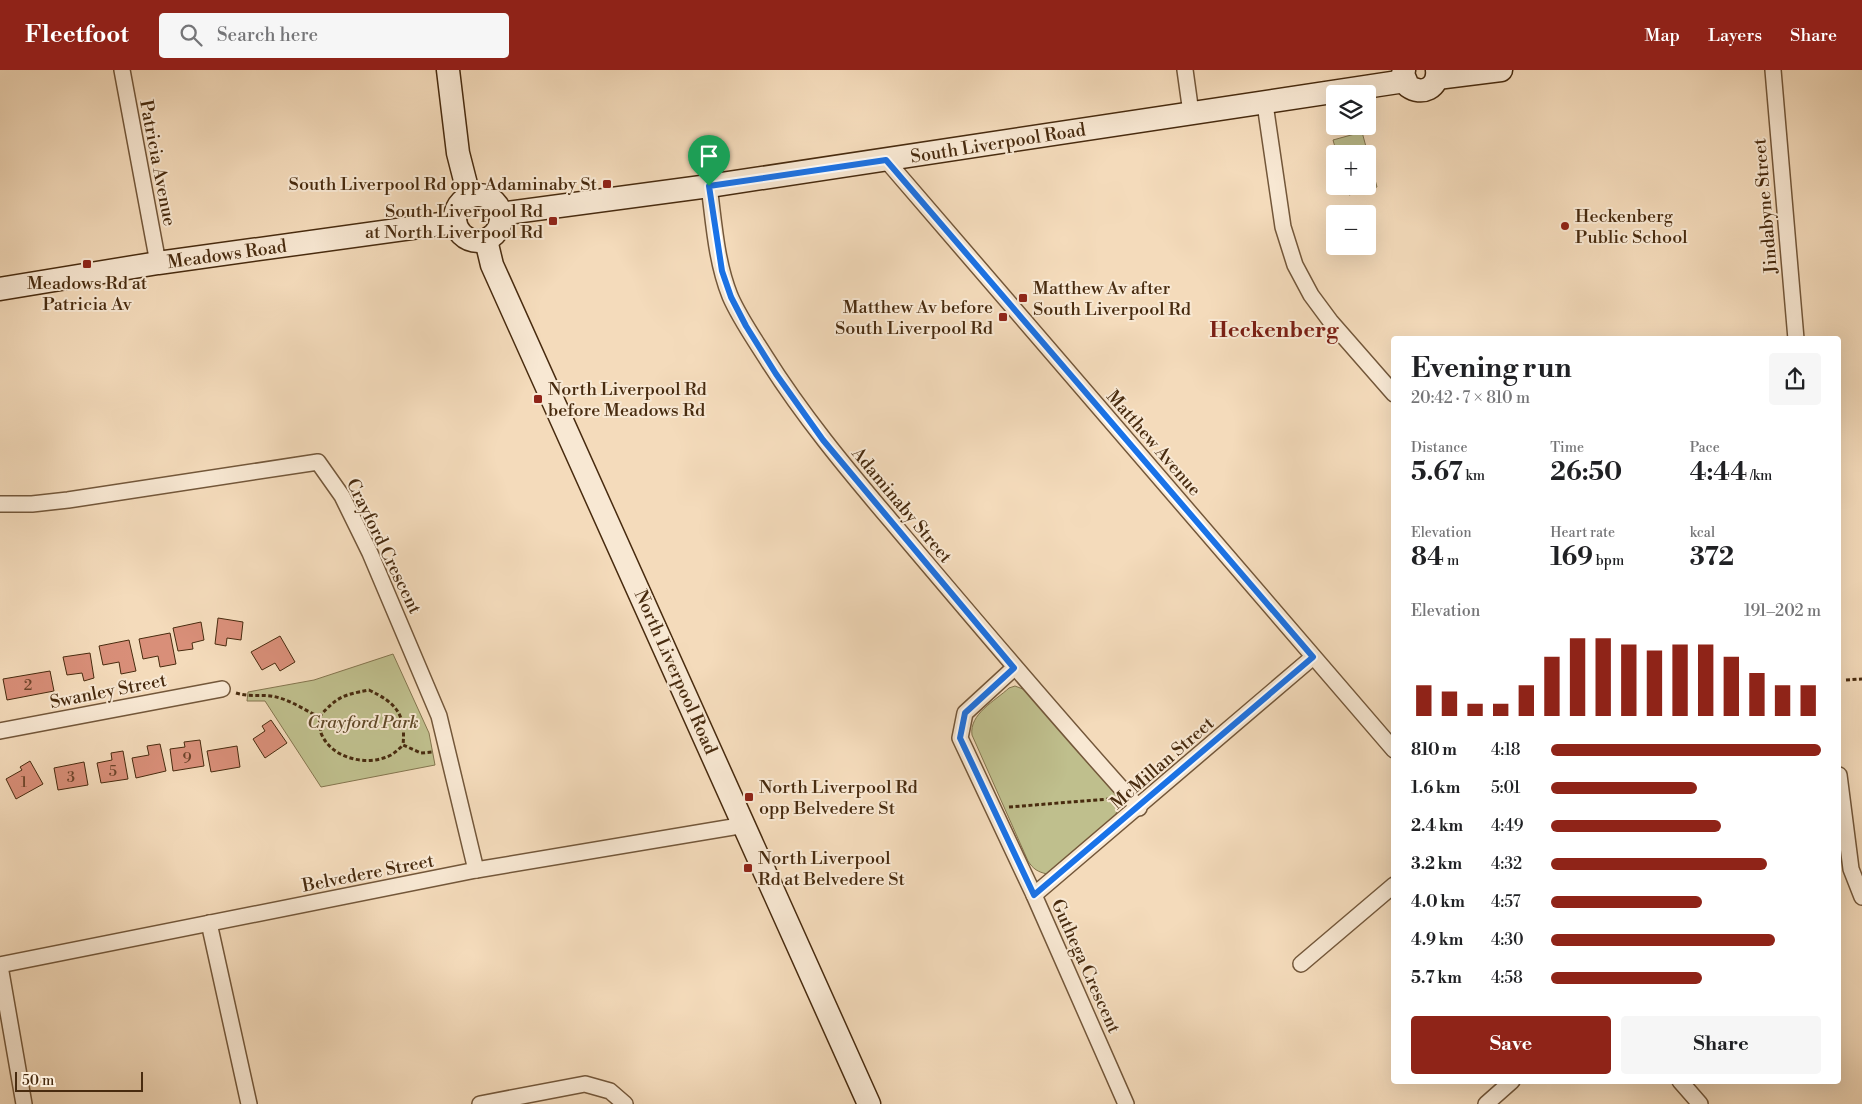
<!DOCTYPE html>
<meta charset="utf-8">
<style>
:root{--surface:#fff;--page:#f6f6f6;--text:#202124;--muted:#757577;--accent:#8f2418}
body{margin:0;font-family:"Libre Bodoni",serif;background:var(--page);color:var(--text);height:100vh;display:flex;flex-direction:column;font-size:19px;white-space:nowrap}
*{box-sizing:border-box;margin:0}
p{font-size:16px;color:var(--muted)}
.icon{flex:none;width:28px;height:28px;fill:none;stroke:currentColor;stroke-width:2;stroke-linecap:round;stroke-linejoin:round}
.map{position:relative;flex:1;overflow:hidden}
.panel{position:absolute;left:1391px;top:266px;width:450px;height:748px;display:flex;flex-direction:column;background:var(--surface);border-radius:5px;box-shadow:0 5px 20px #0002}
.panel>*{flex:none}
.fabs{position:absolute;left:1326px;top:15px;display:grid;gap:10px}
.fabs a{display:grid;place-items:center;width:50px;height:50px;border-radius:5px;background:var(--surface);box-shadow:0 5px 20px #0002;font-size:25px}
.scale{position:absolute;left:15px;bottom:12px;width:128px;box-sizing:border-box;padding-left:5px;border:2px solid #482b0f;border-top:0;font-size:14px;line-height:18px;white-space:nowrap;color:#482b0f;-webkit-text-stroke:4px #f8e8d3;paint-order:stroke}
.pin{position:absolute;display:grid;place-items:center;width:42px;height:42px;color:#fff;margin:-51px -21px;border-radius:50% 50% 50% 0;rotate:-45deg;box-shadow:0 0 5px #0007}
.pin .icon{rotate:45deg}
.round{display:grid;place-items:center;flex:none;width:52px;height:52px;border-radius:5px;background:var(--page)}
.headline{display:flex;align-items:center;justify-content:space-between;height:85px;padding:0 20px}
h1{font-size:28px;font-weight:700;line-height:38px}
.figures{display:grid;grid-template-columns:repeat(3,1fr);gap:8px;height:85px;padding:5px 20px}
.figures div{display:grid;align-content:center}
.figures b{font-size:25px;font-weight:700}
.figures small{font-size:14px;font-weight:400}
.figures p{font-size:14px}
.chart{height:140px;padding:10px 20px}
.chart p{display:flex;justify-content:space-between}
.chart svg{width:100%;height:90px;margin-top:5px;stroke:var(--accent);stroke-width:6}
.action{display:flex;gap:10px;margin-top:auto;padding:10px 20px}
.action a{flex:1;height:58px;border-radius:5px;background:var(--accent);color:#fff;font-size:20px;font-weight:700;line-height:58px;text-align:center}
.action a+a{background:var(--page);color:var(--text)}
ul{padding:0 20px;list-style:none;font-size:16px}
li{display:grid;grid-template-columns:80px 60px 1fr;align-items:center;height:38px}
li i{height:12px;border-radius:6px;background:var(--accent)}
header{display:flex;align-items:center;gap:30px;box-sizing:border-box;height:70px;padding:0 25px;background:var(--accent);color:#fff}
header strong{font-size:24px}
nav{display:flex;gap:28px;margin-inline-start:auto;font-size:18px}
.search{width:350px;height:45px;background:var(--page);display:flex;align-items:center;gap:12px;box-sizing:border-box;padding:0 18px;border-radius:5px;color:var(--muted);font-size:19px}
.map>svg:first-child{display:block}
</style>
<header>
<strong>Fleetfoot</strong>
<div class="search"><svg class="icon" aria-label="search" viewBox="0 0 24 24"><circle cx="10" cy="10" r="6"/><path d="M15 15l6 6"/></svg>Search here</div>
<nav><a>Map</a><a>Layers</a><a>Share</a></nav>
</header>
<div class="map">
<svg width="1862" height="1034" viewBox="0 0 1862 1034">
<rect width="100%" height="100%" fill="#f4dbbb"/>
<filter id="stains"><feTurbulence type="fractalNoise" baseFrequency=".004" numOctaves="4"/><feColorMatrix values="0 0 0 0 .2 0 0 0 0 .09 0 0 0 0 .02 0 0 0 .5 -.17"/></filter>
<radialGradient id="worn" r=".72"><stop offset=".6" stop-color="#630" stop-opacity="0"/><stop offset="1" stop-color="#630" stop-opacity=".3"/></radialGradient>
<g fill="#bfbf8d" stroke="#84754e">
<path d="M1362 62 1377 117 1349 125 1346 116H1368V84H1337L1333 70Z"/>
<path d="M393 584 429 663 435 695 321 717 265 631H247L248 622 314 610Z"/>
<path d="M1015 616 1028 621 1118 725 1120 735 1114 748 1047 804C1038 802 1033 799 1028 791L972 665C969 644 995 631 1009 618Z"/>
</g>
<g fill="#d98f79" stroke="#482b0f">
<path d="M218 548 243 552 241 570 227 568 226 576 215 574Z"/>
<path d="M201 552 204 570 192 573 193 579 178 581 173 558Z"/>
<path d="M170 563 176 594 160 597 158 586 143 589 139 569Z"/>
<path d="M280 566 295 592 280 601 275 593 262 600 251 582Z"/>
<path d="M129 570 136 601 121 604 119 592 103 595 99 576Z"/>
<path d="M90 583 94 608 84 611 82 603 67 605 63 587Z"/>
<path d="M50 601 54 621 7 630 3 609Z"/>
<path d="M271 650 287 673 265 688 253 669 265 661 262 656Z"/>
<path d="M200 670 204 696 173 701 170 679 185 677 184 672Z"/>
<path d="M160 674 166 701 136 708 132 688 149 685 147 676Z"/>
<path d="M237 676 240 697 211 702 207 681Z"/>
<path d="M123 681 128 709 101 713 97 693 112 690 111 683Z"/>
<path d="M30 691 43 714 16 729 6 709 22 700 20 697Z"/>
<path d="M84 692 88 715 58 720 54 698Z"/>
</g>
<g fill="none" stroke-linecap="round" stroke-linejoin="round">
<g stroke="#73573a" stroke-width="18">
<g id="street">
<path d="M122 0 158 193"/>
<path d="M1185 0 1191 43"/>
<path d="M1773 0 1796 269"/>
<path d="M1265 34 1283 157 1295 195 1311 225 1331 252 1394 324"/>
<path d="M886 90 1394 680"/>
<path d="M709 116C714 153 716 191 730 226 739 247 753 267 765 286 802 345 846 398 891 451 973 548 1054 644 1139 738"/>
<path d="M0 434H32L68 430 318 392 342 426 370 483 439 646 476 800"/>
<path d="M1014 598 965 643 960 668 1034 825 1126 1034"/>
<path d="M0 661 222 619"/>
<path d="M1839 705 1851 799 1862 827"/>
<path d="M1034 825 1313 587"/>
<path d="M209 853 249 1034"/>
<path d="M1301 894 1394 815"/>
<path d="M0 895 476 800 745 755"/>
<path d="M0 896 24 1034"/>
<path d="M1680 1011 1700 1034"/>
<path d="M480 1034 585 1014 610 1021 625 1034"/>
<path d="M1486 1034 1512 1011"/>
</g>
</g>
<g stroke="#482b0f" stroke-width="25">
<g id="secondary">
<path d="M448 0 458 83 469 126"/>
<path d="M1404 0 1403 4 1408 16C1422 26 1439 18 1437 0"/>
<path d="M1437 8 1501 0"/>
<circle cx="478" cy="148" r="23"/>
<path d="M500 144 709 116 1405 11"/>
<path d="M486 170 492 195 869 1034"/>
<path d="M0 219 158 193 455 152"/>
</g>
</g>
<g stroke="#482b0f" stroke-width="3" stroke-dasharray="4 2.5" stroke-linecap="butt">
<path d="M1846 610 1862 609"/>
<path d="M236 623C252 628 264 623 280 628 293 632 307 641 319 647 320 652 320 659 321 663 331 689 368 697 391 685 396 682 400 678 403 675L421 683 432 682"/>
<path d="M319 647C337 627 342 625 369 620 396 633 406 644 403 675"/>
<path d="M1009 737 1109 729"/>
</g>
<use href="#street" stroke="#f8e8d3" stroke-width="15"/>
<use href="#secondary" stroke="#f8e8d3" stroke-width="22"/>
</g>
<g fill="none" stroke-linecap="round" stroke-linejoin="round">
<g stroke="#fff" stroke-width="10">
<path id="route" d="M886 90 1313 587 1034 825 960 668 965 643 1014 598 823 370 776 304 746 256 731 227 722 201 709 116Z"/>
</g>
<use href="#route" stroke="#1a73e8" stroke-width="6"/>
</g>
<g fill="#8f2418" stroke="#f8e8d3" stroke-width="2">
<rect x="602" y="109" width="10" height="10" rx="2.5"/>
<rect x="548" y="146" width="10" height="10" rx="2.5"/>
<circle cx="1565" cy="156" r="5"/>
<rect x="82" y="189" width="10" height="10" rx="2.5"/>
<rect x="1018" y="223" width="10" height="10" rx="2.5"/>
<rect x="998" y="242" width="10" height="10" rx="2.5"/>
<rect x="533" y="324" width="10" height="10" rx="2.5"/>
<rect x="744" y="722" width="10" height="10" rx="2.5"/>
<rect x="743" y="793" width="10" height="10" rx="2.5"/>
</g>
<g text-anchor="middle" stroke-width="4" stroke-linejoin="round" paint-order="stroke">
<g font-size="15" fill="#6c442a">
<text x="28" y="620">2</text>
<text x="187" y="693">9</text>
<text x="113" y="706">5</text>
<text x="71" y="712">3</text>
<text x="24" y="717">1</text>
</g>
<g font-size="18" fill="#482b0f" stroke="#f8e8d3">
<text transform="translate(998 73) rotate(-9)" y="6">South Liverpool Road</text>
<text transform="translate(158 93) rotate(79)" y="6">Patricia Avenue</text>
<text transform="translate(1765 136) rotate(-95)" y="6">Jindabyne Street</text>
<text transform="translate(227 184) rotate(-8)" y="6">Meadows Road</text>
<text transform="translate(1154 373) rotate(49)" y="6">Matthew Avenue</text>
<text transform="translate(902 435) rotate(50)" y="6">Adaminaby Street</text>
<text transform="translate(384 476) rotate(64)" y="6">Crayford Crescent</text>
<text transform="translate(676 602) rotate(66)" y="6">North Liverpool Road</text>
<text transform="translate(108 621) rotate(-11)" y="6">Swanley Street</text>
<text transform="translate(1162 693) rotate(-41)" y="6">McMillan Street</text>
<text transform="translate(368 803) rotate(-11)" y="6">Belvedere Street</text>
<text transform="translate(1086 896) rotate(66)" y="6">Guthega Crescent</text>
</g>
<g font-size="18" fill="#482b0f" stroke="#f8e8d3" text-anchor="start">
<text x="597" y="120" text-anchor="end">South Liverpool Rd opp Adaminaby St</text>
<text x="543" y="147" text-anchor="end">South Liverpool Rd<tspan x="543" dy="21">at North Liverpool Rd</tspan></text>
<text x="1575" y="152">Heckenberg<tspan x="1575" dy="21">Public School</tspan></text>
<text x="87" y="219" text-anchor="middle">Meadows Rd at<tspan x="87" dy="21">Patricia Av</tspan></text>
<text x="1033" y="224">Matthew Av after<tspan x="1033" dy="21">South Liverpool Rd</tspan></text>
<text x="993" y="243" text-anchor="end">Matthew Av before<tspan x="993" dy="21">South Liverpool Rd</tspan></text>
<text x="548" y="325">North Liverpool Rd<tspan x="548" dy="21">before Meadows Rd</tspan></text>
<text x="759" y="723">North Liverpool Rd<tspan x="759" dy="21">opp Belvedere St</tspan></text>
<text x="758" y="794">North Liverpool<tspan x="758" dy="21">Rd at Belvedere St</tspan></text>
</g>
<g font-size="18" font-style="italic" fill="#604928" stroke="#f8e8d3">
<text x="363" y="658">Crayford Park</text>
</g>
<g font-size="22" font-weight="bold" fill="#7a1f14" stroke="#f8e8d3">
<text x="1274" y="267">Heckenberg</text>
</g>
</g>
<rect width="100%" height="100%" filter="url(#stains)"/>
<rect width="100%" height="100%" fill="url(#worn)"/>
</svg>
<div class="fabs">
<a><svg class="icon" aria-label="layers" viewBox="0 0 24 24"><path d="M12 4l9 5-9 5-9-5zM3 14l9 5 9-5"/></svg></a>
<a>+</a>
<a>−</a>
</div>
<div class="scale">50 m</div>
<div class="pin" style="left:709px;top:116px;background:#1e9e55"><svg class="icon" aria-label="arrive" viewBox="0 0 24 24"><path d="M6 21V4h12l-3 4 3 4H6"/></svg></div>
<section class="panel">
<div class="headline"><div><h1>Evening run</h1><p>20:42 · 7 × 810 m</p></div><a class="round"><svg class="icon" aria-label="share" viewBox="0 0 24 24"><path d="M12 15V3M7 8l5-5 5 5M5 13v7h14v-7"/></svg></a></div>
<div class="figures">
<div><p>Distance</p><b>5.67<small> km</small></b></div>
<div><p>Time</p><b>26:50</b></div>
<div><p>Pace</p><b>4:44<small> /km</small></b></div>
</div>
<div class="figures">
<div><p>Elevation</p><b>84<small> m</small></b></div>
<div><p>Heart rate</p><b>169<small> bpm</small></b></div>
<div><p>kcal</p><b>372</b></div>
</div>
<div class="chart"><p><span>Elevation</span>191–202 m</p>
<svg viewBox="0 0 160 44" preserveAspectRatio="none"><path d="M5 44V29M15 44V32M25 44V38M35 44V38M45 44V29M55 44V15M65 44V6M75 44V6M85 44V9M95 44V12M105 44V9M115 44V9M125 44V15M135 44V23M145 44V29M155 44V29"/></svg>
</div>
<ul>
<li><b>810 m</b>4:18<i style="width:100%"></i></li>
<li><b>1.6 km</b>5:01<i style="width:54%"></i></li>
<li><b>2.4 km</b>4:49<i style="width:63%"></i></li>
<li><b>3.2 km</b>4:32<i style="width:80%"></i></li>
<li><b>4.0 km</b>4:57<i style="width:56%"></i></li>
<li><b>4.9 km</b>4:30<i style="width:83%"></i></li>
<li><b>5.7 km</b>4:58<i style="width:56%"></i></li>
</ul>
<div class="action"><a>Save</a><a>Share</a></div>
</section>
</div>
